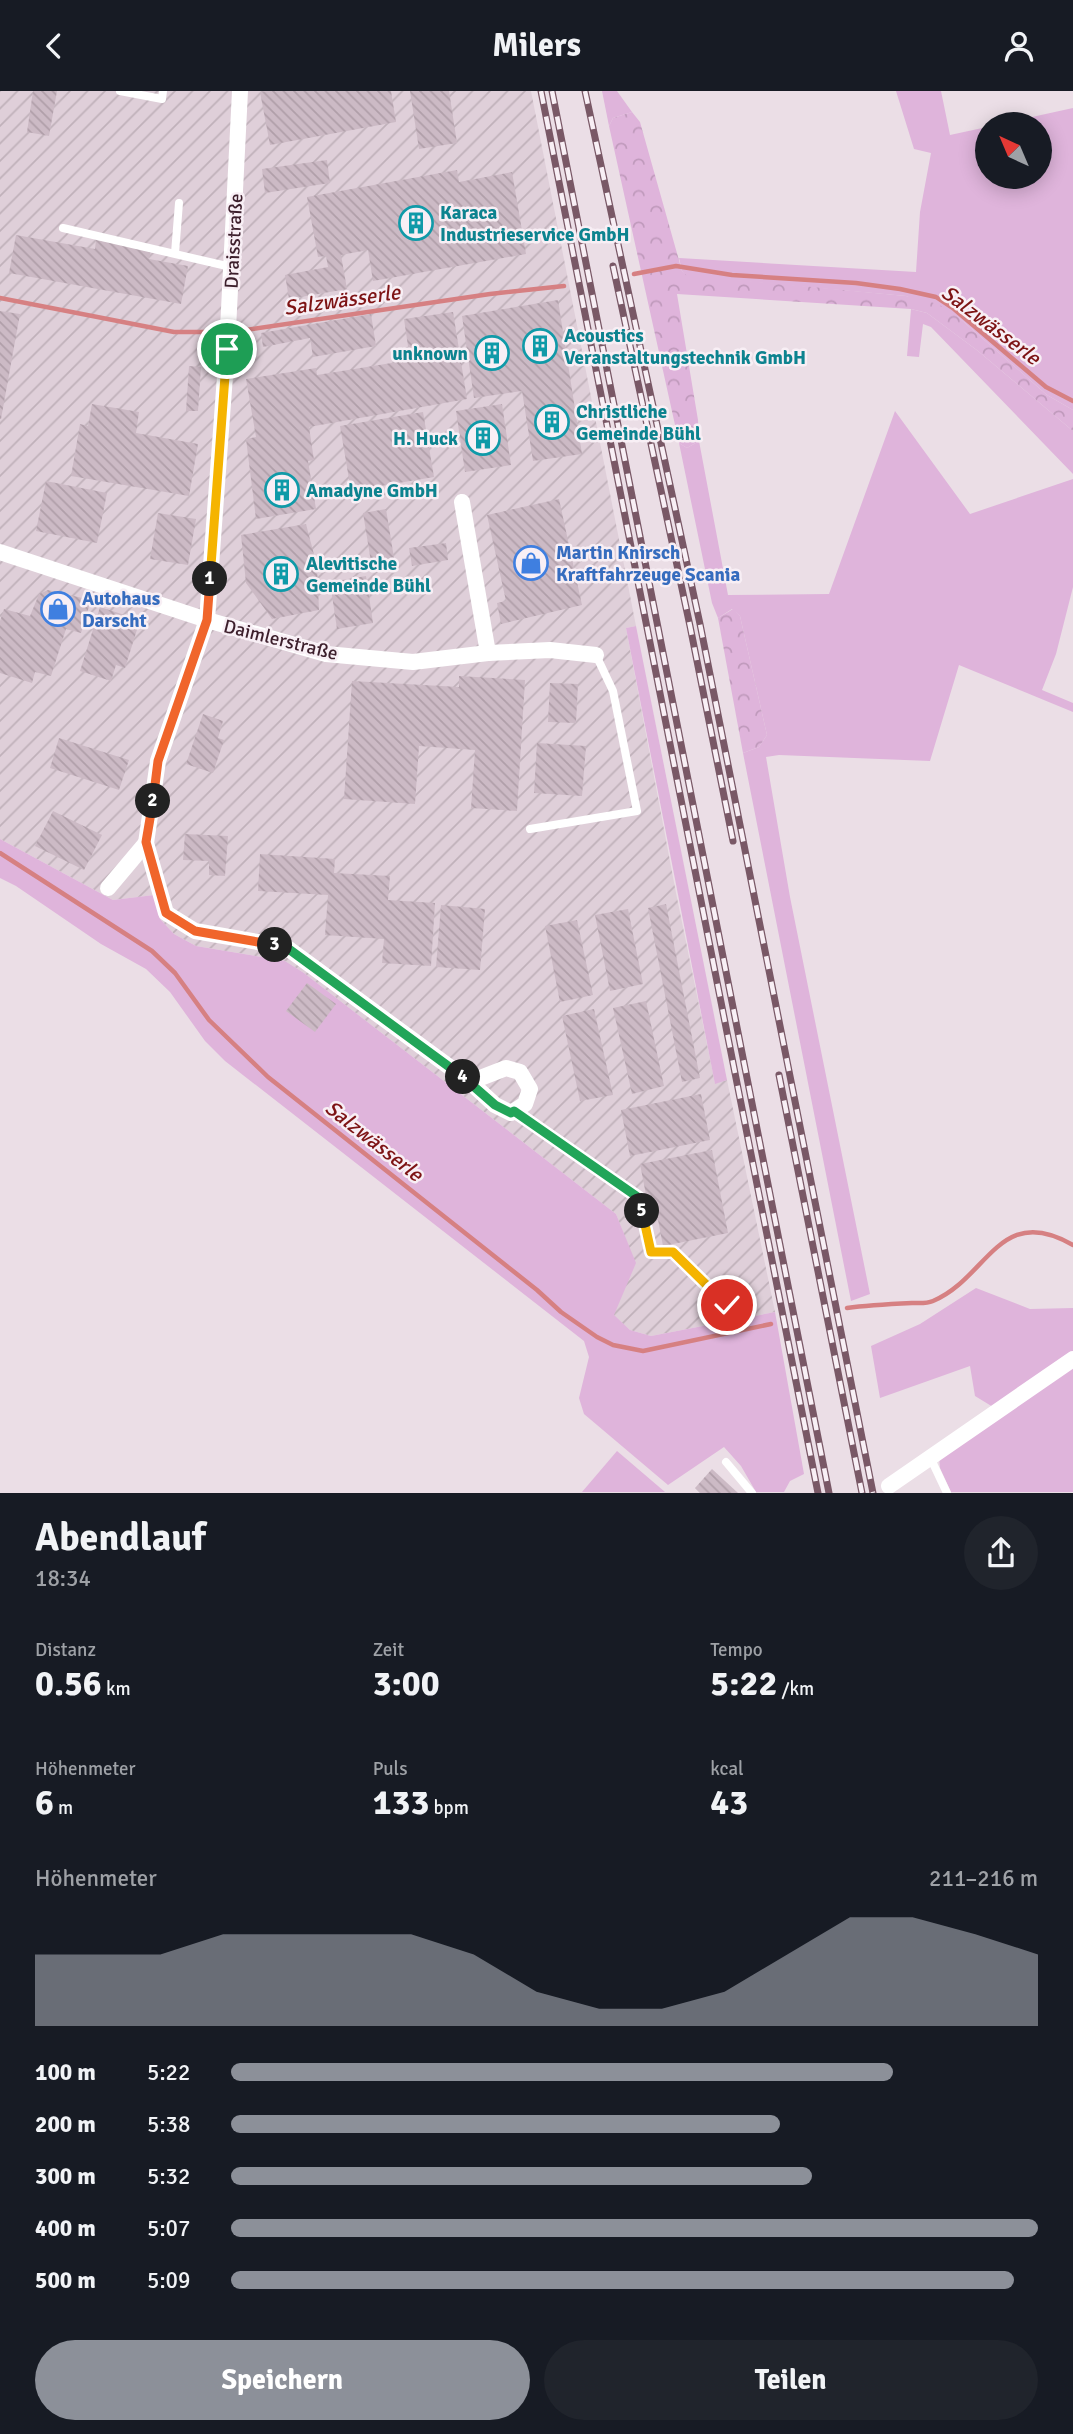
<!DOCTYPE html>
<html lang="de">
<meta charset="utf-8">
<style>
:root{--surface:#171b24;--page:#20242c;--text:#f1f3f6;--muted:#9ea1a6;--accent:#8c9099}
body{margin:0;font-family:Signika,sans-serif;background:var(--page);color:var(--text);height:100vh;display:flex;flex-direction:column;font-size:26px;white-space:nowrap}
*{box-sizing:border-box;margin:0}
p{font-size:23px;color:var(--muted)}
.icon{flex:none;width:38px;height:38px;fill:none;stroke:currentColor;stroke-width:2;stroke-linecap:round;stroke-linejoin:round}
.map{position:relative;height:1402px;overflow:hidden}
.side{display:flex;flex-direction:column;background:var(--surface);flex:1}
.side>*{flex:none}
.needle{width:46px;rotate:316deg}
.controls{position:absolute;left:975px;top:21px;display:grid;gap:14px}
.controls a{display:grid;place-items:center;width:77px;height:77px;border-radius:50%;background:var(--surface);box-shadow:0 4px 18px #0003;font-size:35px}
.pin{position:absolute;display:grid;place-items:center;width:60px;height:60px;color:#fff;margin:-30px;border:4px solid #fff;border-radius:50%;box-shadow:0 2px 7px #0007}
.km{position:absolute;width:35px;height:35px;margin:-18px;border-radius:50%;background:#222;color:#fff;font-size:19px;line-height:35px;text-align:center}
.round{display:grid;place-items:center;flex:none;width:74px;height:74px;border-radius:37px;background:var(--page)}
.head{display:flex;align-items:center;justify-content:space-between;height:119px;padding:0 35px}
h1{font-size:38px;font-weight:700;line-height:52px}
.metrics{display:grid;grid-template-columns:repeat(3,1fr);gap:10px;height:119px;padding:7px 35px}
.metrics div{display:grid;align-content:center}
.metrics b{font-size:35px;font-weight:700}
.metrics small{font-size:19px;font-weight:400}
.metrics p{font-size:19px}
.chart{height:196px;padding:14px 35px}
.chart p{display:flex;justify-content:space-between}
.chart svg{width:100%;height:126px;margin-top:7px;fill:var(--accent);opacity:.7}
.primary-button{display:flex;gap:14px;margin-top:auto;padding:14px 35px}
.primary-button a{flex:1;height:80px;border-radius:42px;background:var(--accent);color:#fff;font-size:28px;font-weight:700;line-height:80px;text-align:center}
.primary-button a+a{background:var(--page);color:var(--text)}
ul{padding:0 35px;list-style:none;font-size:23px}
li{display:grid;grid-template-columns:112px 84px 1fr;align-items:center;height:52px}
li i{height:18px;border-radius:9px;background:var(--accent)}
header{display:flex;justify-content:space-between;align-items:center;height:91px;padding:0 35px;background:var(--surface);font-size:32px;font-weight:700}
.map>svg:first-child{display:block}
</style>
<header><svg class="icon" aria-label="back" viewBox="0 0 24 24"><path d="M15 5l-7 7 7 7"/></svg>Milers<svg class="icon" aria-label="person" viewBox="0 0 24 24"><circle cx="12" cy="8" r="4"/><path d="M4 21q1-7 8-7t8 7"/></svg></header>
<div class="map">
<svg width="1073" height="1402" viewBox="0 0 1073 1402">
<defs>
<pattern id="industrial-furrows" width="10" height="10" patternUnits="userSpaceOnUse" patternTransform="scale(1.75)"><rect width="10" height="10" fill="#dfcfd9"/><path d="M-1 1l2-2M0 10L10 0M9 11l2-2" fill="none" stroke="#c0b1ba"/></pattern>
<pattern id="forest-crowns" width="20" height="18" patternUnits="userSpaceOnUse" patternTransform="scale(1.75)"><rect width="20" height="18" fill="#dfb4db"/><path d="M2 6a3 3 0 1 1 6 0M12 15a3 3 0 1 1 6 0" fill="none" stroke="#c09abc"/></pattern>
<pattern id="building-back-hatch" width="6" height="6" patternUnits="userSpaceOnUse" patternTransform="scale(1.75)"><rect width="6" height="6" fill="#ccbac5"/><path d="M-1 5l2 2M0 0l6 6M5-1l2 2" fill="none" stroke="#b09fa9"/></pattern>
</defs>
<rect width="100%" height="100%" fill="#ebdee6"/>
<path fill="url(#industrial-furrows)" d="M0 0H531L636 535 626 537 676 802 715 992 727 989 775 1221 651 1245 630 1239 613 1224 635 1172 616 1123 304 882 285 870 196 855 174 843 160 828 154 804 113 809 0 748Z"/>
<g fill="#dfb4db">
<path d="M602 0H617L632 21 613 27 609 35Z"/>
<path d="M896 0H941L950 44 987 36V86H1040V33H1000L1073 17V319L1047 304 958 226 906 205 686 185 682 180 679 167 916 181 920 121 931 62 914 58Z"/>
<path d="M911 218 927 222 978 260 1073 340V383L931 236 923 233 919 266 907 265Z"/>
<path d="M895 320 970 423 1073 388V496L1056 563 1042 599 1073 612V621L959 574 930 670 779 664 766 666 790 806 870 1203 851 1210 743 662 759 656 767 644 740 525 732 518 718 527 712 512 679 352 687 357 699 350 728 504 829 503Z"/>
<path d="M636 535 727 989 715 993 626 537Z"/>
<path d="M0 748 113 809 154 804 160 828 174 843 196 855 285 870 304 882 616 1123 636 1172 614 1224 630 1239 651 1245 775 1221 804 1383 790 1390 784 1401H756L741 1375 724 1356 668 1394 584 1323 579 1307 589 1266 584 1250 225 970 205 950 170 901 146 878 101 853 16 795 0 787Z"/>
<path d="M976 1197 1030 1218 1073 1217V1264L993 1316 975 1305 970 1275 880 1307 871 1255 920 1233Z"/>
<path d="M1073 1274V1401H951L940 1377 939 1365Z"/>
<path d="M617 1360 665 1401H582Z"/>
</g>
<g fill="url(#forest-crowns)">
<path d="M632 21 640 31 682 180 686 184 906 205 938 213 958 226 1047 304 1073 319V340L978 260 927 222 911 218 677 203 698 329 699 350 687 357 679 352 609 35 613 27Z"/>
<path d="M733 518 740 525 767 644 759 656 743 662 718 527Z"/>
</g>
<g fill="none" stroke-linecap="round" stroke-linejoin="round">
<g stroke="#d68082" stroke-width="4.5">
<path d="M634 183 676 175 732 184 856 192 900 198 936 206 954 218 1046 296 1073 310"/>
<path d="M0 207 174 241H223"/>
<path d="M232 241 490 203 564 195"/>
<path d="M0 762 152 860 175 882 209 929 268 986 537 1199 561 1221 597 1246 613 1254 643 1260 771 1233"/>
<path d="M847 1217C868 1214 890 1213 912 1212 919 1212 926 1213 933 1210 988 1187 999 1111 1073 1154"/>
</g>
</g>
<g fill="url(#building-back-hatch)">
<path d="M33 0H57L49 45 27 41Z"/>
<path d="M266 0H391L396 31 270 54 260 1Z"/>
<path d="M410 0H449L457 52 419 58Z"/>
<path d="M327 69 330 92 265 102 262 78Z"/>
<path d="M457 79 459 91 512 81 526 163 373 190 368 159 341 164 347 198 289 208 285 184 328 176 326 165 318 166 307 106Z"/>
<path d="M16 144 95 158 96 149 151 159 149 168 188 175 181 213 9 182Z"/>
<path d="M558 209 582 363 533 370 522 300 474 307 462 225Z"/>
<path d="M0 220 20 223 1 328H0Z"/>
<path d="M453 221 467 308 309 336 314 369 308 370 316 418 256 428 246 348 256 346 246 288 316 277 317 284 410 269 404 228Z"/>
<path d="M371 223 376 255 313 266 310 247 263 256 261 242Z"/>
<path d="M189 275 201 276 198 320H186Z"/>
<path d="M92 313 139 321 136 342 198 353 189 405 71 385 80 333 88 335Z"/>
<path d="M502 313 511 374 465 381 456 320Z"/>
<path d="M423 321 434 386 351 400 340 335Z"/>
<path d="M46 390 107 402 97 452 36 440Z"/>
<path d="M559 408 582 514 501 533 497 512 506 510 487 424Z"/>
<path d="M386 418 394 467 371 471 363 422Z"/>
<path d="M158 422 196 428 188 474 150 468Z"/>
<path d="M306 433 317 475 319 519 272 528 246 492 241 444Z"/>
<path d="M446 452 448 469 412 475 409 457Z"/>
<path d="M366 485 373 532 337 538 330 491Z"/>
<path d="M48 499 91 509 81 542 66 538 51 585 35 581 32 592 0 582V530L4 518 30 525 39 503Z"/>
<path d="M100 516 140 529 125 577 116 574 111 590 80 580Z"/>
<path d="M459 585 525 589 517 720 471 717 475 659 419 655 415 713 344 708 352 590 459 596Z"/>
<path d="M550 592 578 593 576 632 548 631Z"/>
<path d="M203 623 223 630 218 647 224 649 213 682 186 673Z"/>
<path d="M59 647 129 669 119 699 50 677Z"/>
<path d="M537 652 586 655 582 705 534 702Z"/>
<path d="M53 720 102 744 84 779 35 755Z"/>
<path d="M185 743 228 745 225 785 209 784V770L183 769Z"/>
<path d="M260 763 335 768 334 782 390 785 388 809 435 812 431 875 382 872 384 848 325 844 328 804 258 800Z"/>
<path d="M666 813 700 987 682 991 648 817Z"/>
<path d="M441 814 485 818 480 879 436 876Z"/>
<path d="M628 818 643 893 610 900 595 824Z"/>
<path d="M577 829 593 904 560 911 545 835Z"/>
<path d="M307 892 336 913 315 941 286 920Z"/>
<path d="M646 910 664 995 632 1003 613 917Z"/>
<path d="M594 918 613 1004 580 1010 562 925Z"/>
<path d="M701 1003 710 1049 630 1065 621 1019Z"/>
<path d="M712 1059 728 1142 663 1155 654 1108 647 1109 640 1073Z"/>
<path d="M712 1378 738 1402H700L695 1397Z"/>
</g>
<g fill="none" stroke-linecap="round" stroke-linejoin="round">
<g stroke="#fff" stroke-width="8">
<path d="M120 0 162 8 163 0"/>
<path d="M63 137 231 176"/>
<path d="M175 162 179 112"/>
<path d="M530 738 637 720 613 600 596 564"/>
<path d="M514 1020 639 1106 651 1161H673L727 1214"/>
<path d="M930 1366 947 1402"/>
<path d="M726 1371 752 1402"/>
</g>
<g stroke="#fff" stroke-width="16">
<path d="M240 0 227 258 207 529 158 670 146 752 166 822 195 840 286 856 470 991 495 1014 511 1022 525 1013 530 998 520 981 506 977 470 991"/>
<path d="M462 411 488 562"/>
<path d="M0 461 207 529 326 563 413 571 488 562 550 559 596 564"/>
<path d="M108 797 146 752"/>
<path d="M889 1395 1073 1268"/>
</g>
<g stroke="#795866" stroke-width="7">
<g id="rail">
<path d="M541 0 818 1402"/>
<path d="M552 0 829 1402"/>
<path d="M585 0 700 533 873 1402"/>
<path d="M613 175 690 535 733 750"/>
<path d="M779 984 862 1402"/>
</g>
</g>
<use href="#rail" stroke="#f8eff5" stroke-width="4.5" stroke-dasharray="13" stroke-linecap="butt"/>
</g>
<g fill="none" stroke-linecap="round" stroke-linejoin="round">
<g stroke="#fff" stroke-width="14">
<path id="split-1" d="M210 488 227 258"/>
</g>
<g stroke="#fff" stroke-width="14">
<path id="split-2" d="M153 710 158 670 207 529 210 488"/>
</g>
<g stroke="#fff" stroke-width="14">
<path id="split-3" d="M153 710 146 751 166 822 195 840 275 854"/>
</g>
<g stroke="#fff" stroke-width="14">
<path id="split-4" d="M275 854 286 856 463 986"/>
</g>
<g stroke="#fff" stroke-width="14">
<path id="split-5" d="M463 986 495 1014 511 1022 514 1020 639 1107 642 1120"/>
</g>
<g stroke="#fff" stroke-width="14">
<path id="split-6" d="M642 1120 651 1161H673L727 1214"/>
</g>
<use href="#split-1" stroke="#f5b400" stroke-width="9"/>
<use href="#split-2" stroke="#f0652b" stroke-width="9"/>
<use href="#split-3" stroke="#f0652b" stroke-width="9"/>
<use href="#split-4" stroke="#22a559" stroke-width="9"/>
<use href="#split-5" stroke="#22a559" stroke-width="9"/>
<use href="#split-6" stroke="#f5b400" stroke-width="9"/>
</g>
<defs>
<g id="building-ring" transform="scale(1.75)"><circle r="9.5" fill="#f8eff5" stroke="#0f9aa8" stroke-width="1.5"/><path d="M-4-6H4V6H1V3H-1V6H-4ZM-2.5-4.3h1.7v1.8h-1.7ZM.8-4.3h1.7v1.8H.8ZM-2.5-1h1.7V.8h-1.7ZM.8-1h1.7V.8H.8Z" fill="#0f9aa8"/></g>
<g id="shop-ring" transform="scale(1.75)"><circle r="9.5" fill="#f8eff5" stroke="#3f7fe0" stroke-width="1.5"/><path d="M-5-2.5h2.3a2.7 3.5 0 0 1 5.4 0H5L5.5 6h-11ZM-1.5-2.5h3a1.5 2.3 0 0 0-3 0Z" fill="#3f7fe0"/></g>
</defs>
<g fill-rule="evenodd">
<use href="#building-ring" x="416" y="132"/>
<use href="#building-ring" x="540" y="255"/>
<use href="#building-ring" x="492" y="262"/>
<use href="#building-ring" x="552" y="331"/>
<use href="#building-ring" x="483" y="347"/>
<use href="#building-ring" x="282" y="399"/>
<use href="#shop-ring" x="531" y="472"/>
<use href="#building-ring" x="281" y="483"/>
<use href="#shop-ring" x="58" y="518"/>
</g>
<g text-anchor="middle" stroke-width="5" stroke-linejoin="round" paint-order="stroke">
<g font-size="19" font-weight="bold" fill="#0d838f" stroke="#f8eff5" text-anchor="start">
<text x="440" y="128">Karaca<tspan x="440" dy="22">Industrieservice GmbH</tspan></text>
<text x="564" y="251">Acoustics<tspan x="564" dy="22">Veranstaltungstechnik GmbH</tspan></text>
<text x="468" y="269" text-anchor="end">unknown</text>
<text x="576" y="327">Christliche<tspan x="576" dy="22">Gemeinde Bühl</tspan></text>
<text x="458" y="354" text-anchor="end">H. Huck</text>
<text x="306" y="406">Amadyne GmbH</text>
<text x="306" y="479">Alevitische<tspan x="306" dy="22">Gemeinde Bühl</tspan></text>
</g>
<g font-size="19" fill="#3c1e2b" stroke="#f8eff5">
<text transform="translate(233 150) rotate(-87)" y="7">Draisstraße</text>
<text transform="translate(281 548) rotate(14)" y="7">Daimlerstraße</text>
</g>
<g font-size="19" font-weight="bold" fill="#366cbe" stroke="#f8eff5" text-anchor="start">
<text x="556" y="468">Martin Knirsch<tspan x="556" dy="22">Kraftfahrzeuge Scania</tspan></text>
<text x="82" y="514">Autohaus<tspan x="82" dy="22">Darscht</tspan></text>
</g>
<g font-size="21" font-style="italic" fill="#7d1314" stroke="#f8eff5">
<text transform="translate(342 209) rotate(-8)" y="7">Salzwässerle</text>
<text transform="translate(991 234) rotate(37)" y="7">Salzwässerle</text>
<text transform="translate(374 1050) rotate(38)" y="7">Salzwässerle</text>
</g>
</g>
</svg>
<div class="controls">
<a><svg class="needle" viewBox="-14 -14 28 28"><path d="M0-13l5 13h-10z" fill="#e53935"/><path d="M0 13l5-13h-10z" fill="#9ea1a6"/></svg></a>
</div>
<div class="pin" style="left:227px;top:258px;background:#1e9e55"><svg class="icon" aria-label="arrive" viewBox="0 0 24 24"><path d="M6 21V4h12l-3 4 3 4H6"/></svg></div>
<div class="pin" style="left:727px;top:1214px;background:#d93025"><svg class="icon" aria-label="check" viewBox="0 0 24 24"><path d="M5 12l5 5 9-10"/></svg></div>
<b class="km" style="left:210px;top:488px">1</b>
<b class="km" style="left:153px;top:710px">2</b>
<b class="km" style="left:275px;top:854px">3</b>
<b class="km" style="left:463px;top:986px">4</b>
<b class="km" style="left:642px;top:1120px">5</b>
</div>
<section class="side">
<div class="head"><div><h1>Abendlauf</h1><p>18:34</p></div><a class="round"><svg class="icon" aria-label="share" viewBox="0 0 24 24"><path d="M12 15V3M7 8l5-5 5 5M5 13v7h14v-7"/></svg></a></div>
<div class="metrics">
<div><p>Distanz</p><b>0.56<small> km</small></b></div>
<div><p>Zeit</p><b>3:00</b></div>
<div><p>Tempo</p><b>5:22<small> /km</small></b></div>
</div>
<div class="metrics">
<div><p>Höhenmeter</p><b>6<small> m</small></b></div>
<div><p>Puls</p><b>133<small> bpm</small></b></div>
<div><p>kcal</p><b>43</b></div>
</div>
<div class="chart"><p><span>Höhenmeter</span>211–216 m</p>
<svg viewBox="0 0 160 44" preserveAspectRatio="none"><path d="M0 44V19L10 19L20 19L30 12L40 12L50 12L60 12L70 19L80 32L90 38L100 38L110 32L120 19L130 6L140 6L150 12L160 19V44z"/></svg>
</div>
<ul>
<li><b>100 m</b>5:22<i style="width:82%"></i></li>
<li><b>200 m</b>5:38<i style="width:68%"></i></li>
<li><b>300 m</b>5:32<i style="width:72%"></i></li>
<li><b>400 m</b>5:07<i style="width:100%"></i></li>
<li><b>500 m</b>5:09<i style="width:97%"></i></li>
</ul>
<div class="primary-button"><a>Speichern</a><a>Teilen</a></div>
</section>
